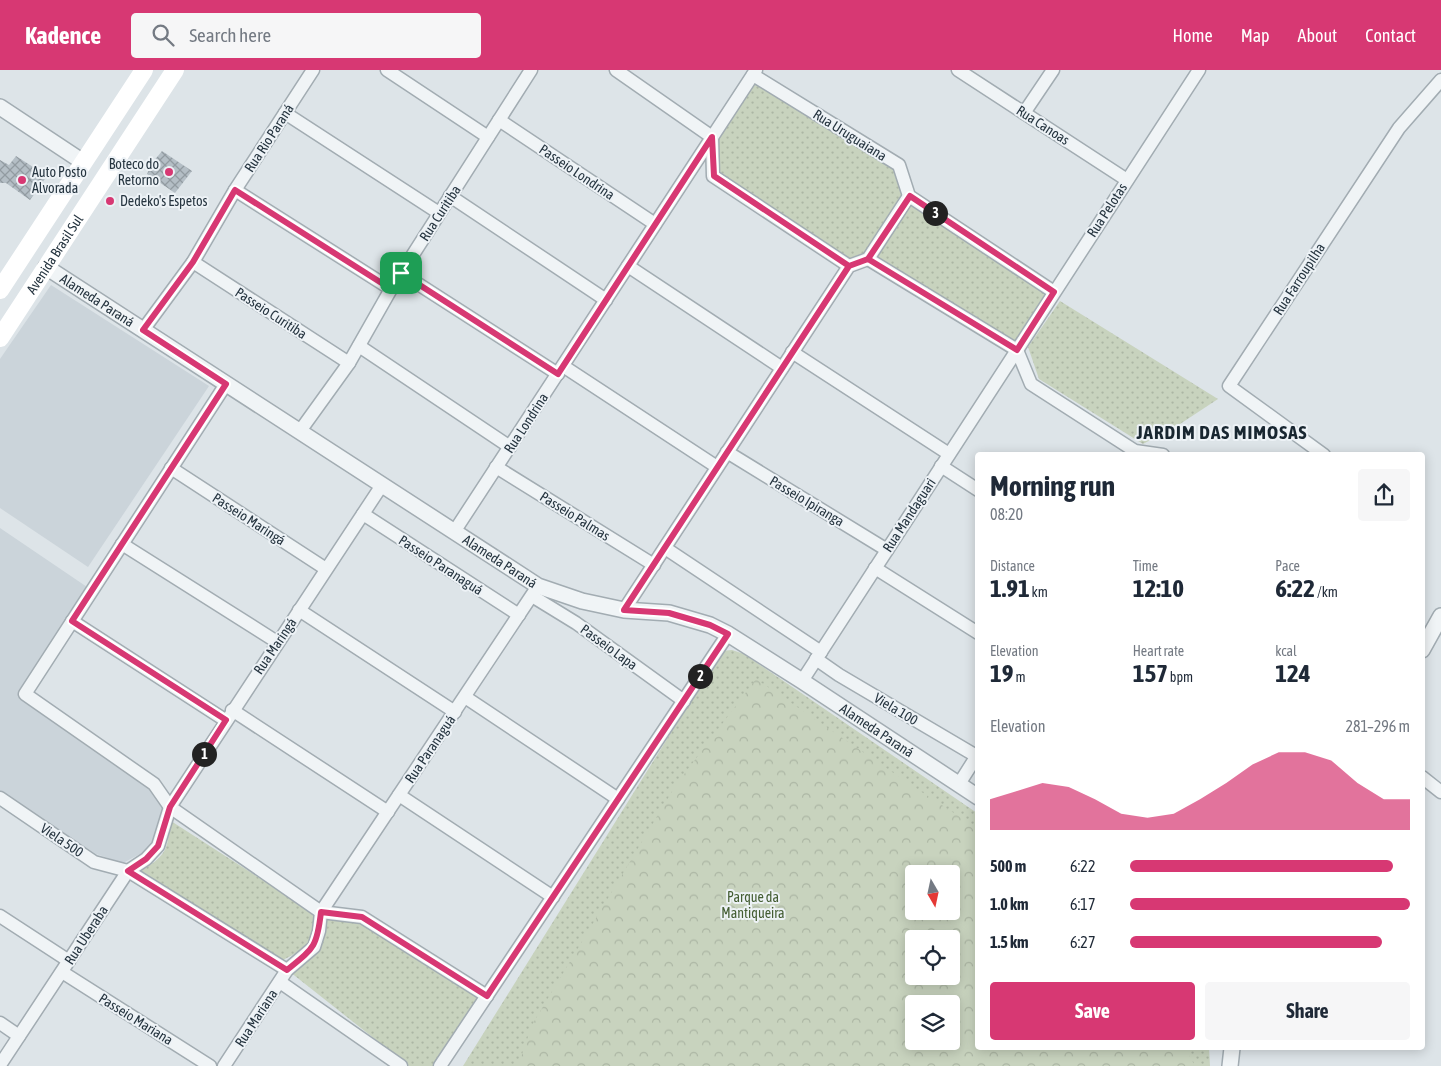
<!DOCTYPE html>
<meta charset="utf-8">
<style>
:root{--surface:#fff;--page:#f6f6f7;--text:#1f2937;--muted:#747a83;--accent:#d73873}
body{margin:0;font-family:"Asap Condensed",sans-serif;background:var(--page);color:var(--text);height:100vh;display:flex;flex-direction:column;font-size:19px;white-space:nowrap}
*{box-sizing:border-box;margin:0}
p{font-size:16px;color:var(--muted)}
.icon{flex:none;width:28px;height:28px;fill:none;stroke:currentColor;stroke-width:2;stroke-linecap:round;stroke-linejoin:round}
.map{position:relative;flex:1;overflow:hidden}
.details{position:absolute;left:975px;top:382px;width:450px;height:598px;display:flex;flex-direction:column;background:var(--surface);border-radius:5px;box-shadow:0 2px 12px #0003}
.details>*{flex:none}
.needle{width:32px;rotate:171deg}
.tools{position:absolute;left:905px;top:795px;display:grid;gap:10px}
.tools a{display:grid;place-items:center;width:55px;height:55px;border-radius:5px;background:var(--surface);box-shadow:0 2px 12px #0003;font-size:25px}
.pin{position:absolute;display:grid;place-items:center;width:42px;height:42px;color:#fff;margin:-21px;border-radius:10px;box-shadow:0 2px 8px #0006}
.km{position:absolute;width:25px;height:25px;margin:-12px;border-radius:50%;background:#222;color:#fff;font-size:14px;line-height:25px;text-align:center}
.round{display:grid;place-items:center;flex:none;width:52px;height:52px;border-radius:5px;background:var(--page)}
.overview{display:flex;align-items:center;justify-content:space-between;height:85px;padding:0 15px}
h1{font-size:28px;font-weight:700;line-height:38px}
.figures{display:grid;grid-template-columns:repeat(3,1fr);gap:8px;height:85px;padding:5px 15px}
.figures div{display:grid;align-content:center}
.figures b{font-size:25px;font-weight:700}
.figures small{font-size:14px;font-weight:400}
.figures p{font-size:14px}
.chart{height:140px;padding:10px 15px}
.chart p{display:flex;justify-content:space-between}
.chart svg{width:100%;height:90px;margin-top:5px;fill:var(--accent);opacity:.7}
.button{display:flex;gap:10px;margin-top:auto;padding:10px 15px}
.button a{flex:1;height:58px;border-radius:5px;background:var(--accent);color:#fff;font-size:20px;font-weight:700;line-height:58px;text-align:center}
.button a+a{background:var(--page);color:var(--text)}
ul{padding:0 15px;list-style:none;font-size:16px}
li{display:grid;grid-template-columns:80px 60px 1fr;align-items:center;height:38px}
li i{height:12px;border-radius:6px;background:var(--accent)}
header{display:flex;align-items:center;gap:30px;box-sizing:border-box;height:70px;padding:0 25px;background:var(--accent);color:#fff}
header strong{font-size:24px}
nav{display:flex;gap:28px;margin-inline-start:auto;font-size:18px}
.search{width:350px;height:45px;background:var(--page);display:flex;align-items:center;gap:12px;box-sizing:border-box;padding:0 18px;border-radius:5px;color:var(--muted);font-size:19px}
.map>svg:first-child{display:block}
</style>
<header>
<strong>Kadence</strong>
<div class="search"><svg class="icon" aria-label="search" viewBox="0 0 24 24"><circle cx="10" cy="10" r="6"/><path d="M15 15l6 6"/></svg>Search here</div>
<nav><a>Home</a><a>Map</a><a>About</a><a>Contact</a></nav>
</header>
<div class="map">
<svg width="1441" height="996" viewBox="0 0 1441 996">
<defs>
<pattern id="grass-dots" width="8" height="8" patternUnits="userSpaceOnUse" patternTransform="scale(1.25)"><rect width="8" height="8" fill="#c8d3be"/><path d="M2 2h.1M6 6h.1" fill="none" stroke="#acb6a4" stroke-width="1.8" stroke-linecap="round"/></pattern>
<pattern id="forest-crowns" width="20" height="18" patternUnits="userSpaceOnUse" patternTransform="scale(1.25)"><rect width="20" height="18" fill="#c8d3be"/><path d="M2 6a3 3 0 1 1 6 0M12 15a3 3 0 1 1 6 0" fill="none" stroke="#acb6a4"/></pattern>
<pattern id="building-cross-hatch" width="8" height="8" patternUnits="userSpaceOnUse" patternTransform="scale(1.25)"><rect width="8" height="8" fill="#b4bec5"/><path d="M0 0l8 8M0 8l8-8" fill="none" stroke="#929ba1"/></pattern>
</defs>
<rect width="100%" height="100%" fill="#dde4e8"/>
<g fill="#cbd4da">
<path d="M51 215 209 316 88 497 0 438V289Z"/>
<path d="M0 458 90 519 18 627 151 714 165 741 153 777 123 793 96 784 0 721Z"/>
</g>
<g fill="url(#grass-dots)" fill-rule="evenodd">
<path d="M754 11 894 98 905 124 866 185 849 192 718 106V68Z"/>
<path d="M911 131 1047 224 1016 274 873 187Z"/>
<path d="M1060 231 1218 329 1177 356 1143 374 1039 309 1028 277Z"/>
<path d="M732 580 744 584 977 743 978 978H1209L1210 996H463L722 581ZM914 804H951V841H914ZM914 869H951V906H914ZM914 934H951V971H914Z"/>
<path d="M171 751 314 843 310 876 281 891 141 801C167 785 167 780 171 751Z"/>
<path d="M326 846 361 853 479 929 435 996H409L290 902 312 888 321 877Z"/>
</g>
<path fill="url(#forest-crowns)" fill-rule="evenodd" d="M756 609 917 719 977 758 978 978H1185L1195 996H518L532 955 676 715ZM914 804H951V841H914ZM914 869H951V906H914ZM914 934H951V971H914Z"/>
<g fill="url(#building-cross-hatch)">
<path d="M162 81 192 101 175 123 147 104 153 92Z"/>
<path d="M16 86 47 106 30 130 6 113H0V90L9 95Z"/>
</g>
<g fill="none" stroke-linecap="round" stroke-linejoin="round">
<g stroke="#a2acb2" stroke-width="15">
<g id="minor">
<path d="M387 0 488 67"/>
<path d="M616 0 712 67 713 106 849 196"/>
<path d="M958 0 1127 110"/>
<path d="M753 5 899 95 909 126 1054 222"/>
<path d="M285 43 439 143"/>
<path d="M1024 43 1053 0"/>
<path d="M499 50 655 154"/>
<path d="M235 120 391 219"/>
<path d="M450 126 606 230"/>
<path d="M868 189 1017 280 1031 314 1135 381 1163 385"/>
<path d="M193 192 349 293"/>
<path d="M628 196 782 298"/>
<path d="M401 203 558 304"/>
<path d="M143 260 193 192 235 120 313 0"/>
<path d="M359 276 510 377"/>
<path d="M792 282 949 384"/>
<path d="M563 296 717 397"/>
<path d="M226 314 25 624 154 714 170 737 321 842 362 847 487 926"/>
<path d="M300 361 349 293 391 219 531 0"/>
<path d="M727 382 887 480"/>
<path d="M1324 385 1229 316 1399 58 1441 10"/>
<path d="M941 396 978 420"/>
<path d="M496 397 654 495"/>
<path d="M171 398 326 499"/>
<path d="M363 444 519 545"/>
<path d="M454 462 756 0"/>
<path d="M122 474 277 572"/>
<path d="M665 478 821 582"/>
<path d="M875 498 978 563"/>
<path d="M532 526 576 553 684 631"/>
<path d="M299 540 455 642"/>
<path d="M624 540 849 196 868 189 909 126"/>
<path d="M72 551 225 650"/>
<path d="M816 589 839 605 978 687"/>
<path d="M802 611 1199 0"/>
<path d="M465 627 618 729"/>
<path d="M232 640 388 742"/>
<path d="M1422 707 1441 722"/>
<path d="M959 714 978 684"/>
<path d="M399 725 553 827"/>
<path d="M0 728 94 792 128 801 287 900"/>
<path d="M0 846 69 891"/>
<path d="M62 902 210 996"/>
<path d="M280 912 401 996"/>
<path d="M0 953 19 966"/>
<path d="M0 995 128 801 146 789 158 776 170 737 382 415"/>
<path d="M224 996 287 900 314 877 319 861 321 842 538 516"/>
<path d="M440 996 728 564"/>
</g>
</g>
<g stroke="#a2acb2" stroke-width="18">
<g id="tertiary">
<path d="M0 37 83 92"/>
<path id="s1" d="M46 197 538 516 582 531 624 540 669 543 710 555 728 564 802 611 978 727"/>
<path d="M1422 580 1441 546"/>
<path d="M1230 996 1232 978"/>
</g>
</g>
<use href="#minor" stroke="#f0f4f6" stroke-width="12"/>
<use href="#tertiary" stroke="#f0f4f6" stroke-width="15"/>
<g stroke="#fff" stroke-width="18">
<path d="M0 220 144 0"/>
<path id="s2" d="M0 268 175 0"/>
</g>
</g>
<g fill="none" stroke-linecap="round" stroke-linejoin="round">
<g stroke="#fff" stroke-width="10">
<path id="route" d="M401 203 391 219 235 120 193 192 143 260 226 314 72 551 226 650 170 737 158 776 146 789 128 801 287 900C314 878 317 877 321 842L362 847 487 926 728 564 710 555 669 543 624 540 849 196 868 189 1017 280 1054 222 910 126 868 189 849 196 714 106 712 67 558 304 401 203"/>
</g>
<use href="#route" stroke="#d73873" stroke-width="6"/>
</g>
<g fill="#d73873" stroke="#edf2f6" stroke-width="2">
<circle cx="169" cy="102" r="5"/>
<circle cx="22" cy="110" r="5"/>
<circle cx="110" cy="131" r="5"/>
</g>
<g text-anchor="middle" stroke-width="4" stroke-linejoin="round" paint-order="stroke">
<g font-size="14" fill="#263540" stroke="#edf2f6">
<text transform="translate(1043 55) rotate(33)" y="5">Rua Canoas</text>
<text transform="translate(850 65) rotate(32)" y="5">Rua Uruguaiana</text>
<text transform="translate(269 68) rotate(-57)" y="5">Rua Rio Paraná</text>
<text transform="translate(577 102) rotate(34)" y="5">Passeio Londrina</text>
<text transform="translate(1107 140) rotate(-57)" y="5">Rua Pelotas</text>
<text transform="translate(440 143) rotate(-57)" y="5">Rua Curitiba</text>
<text dy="5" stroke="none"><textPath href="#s2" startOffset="100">Avenida Brasil Sul</textPath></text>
<text transform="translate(1299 209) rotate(-57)" y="5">Rua Farroupilha</text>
<text dy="5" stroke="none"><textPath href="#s1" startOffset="61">Alameda Paraná</textPath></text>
<text transform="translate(271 243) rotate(33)" y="5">Passeio Curitiba</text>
<text transform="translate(526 353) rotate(-57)" y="5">Rua Londrina</text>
<text transform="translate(807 431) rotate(31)" y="5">Passeio Ipiranga</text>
<text transform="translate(909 445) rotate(-57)" y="5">Rua Mandaguari</text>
<text transform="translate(575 446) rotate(32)" y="5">Passeio Palmas</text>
<text transform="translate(249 449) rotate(33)" y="5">Passeio Maringá</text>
<text dy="5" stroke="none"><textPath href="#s1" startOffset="541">Alameda Paraná</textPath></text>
<text transform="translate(441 495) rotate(33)" y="5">Passeio Paranaguá</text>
<text transform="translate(275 576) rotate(-56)" y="5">Rua Maringá</text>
<text transform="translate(609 577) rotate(36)" y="5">Passeio Lapa</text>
<text transform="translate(896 639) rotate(31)" y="5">Viela 100</text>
<text dy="5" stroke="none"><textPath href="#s1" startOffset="961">Alameda Paraná</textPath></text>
<text transform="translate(430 679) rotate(-56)" y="5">Rua Paranaguá</text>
<text transform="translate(62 770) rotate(34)" y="5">Viela 500</text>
<text transform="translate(86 865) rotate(-57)" y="5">Rua Uberaba</text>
<text transform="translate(256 948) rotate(-57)" y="5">Rua Mariana</text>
<text transform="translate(136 949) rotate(32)" y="5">Passeio Mariana</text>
</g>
<g font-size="14" fill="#263540" stroke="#edf2f6" text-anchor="start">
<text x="159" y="99" text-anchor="end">Boteco do<tspan x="159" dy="16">Retorno</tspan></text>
<text x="32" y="107">Auto Posto<tspan x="32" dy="16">Alvorada</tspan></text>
<text x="120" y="136">Dedeko's Espetos</text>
</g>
<g font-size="14" fill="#435d32" stroke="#edf2f6">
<text x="753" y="832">Parque da<tspan x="753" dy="16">Mantiqueira</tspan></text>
</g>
<g font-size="19" font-weight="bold" letter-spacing="1" fill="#182630" stroke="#edf2f6">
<text x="1222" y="369">JARDIM DAS MIMOSAS</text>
</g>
</g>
</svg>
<div class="tools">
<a><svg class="needle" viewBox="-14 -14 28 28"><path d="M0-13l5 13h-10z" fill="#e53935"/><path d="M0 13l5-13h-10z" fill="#747a83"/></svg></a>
<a><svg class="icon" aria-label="locate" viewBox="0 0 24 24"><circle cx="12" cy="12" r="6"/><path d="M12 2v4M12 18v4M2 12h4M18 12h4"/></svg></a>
<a><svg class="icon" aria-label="layers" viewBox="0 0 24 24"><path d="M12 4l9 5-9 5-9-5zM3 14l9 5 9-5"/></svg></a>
</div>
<div class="pin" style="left:401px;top:203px;background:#1e9e55"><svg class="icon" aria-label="arrive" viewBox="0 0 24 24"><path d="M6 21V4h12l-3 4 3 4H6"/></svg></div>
<b class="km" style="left:204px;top:684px">1</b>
<b class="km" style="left:700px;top:606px">2</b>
<b class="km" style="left:935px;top:143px">3</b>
<section class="details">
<div class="overview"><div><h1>Morning run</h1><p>08:20</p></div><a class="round"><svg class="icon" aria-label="share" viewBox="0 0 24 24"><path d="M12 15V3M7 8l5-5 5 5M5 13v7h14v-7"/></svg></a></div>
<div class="figures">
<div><p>Distance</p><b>1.91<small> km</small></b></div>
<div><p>Time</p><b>12:10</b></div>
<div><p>Pace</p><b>6:22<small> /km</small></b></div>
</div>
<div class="figures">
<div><p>Elevation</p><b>19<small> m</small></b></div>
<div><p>Heart rate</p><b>157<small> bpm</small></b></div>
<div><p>kcal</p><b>124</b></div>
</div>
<div class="chart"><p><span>Elevation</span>281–296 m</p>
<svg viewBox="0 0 160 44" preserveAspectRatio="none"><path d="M0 44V29L10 25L20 21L30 23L40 29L50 36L60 38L70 36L80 29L90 21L100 12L110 6L120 6L130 10L140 21L150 29L160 29V44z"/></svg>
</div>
<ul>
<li><b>500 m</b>6:22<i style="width:94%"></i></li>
<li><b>1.0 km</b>6:17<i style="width:100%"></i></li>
<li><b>1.5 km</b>6:27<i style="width:90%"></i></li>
</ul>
<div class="button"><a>Save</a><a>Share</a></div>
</section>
</div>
